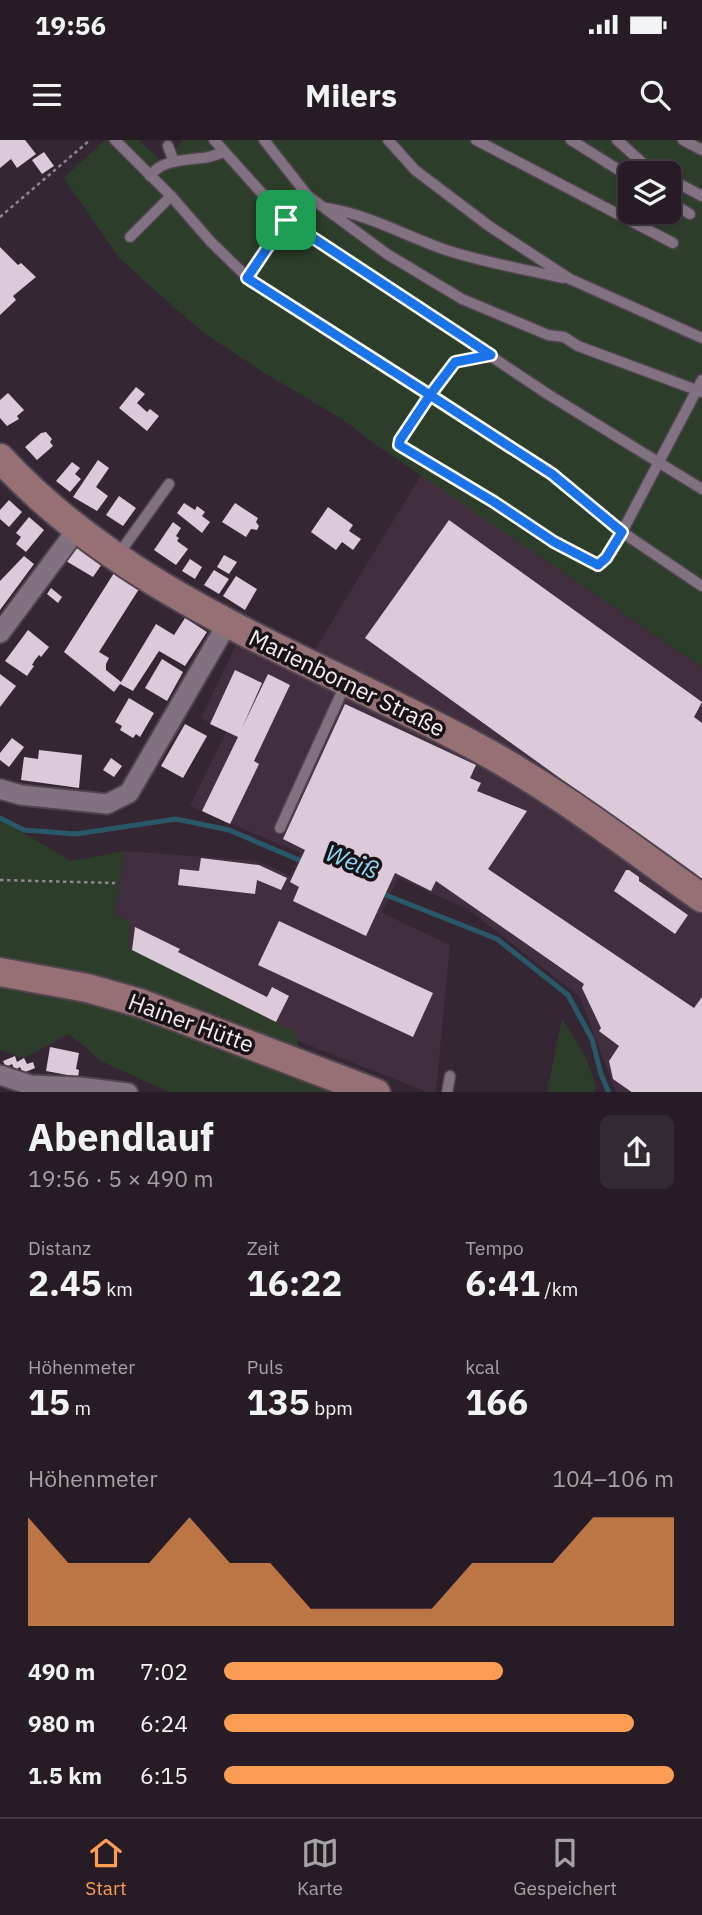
<!DOCTYPE html>
<html lang="de">
<meta charset="utf-8">
<style>
:root{--surface:#271c26;--page:#332932;--text:#f1f3f6;--muted:#a4a1a7;--line:#433a43;--accent:#fc9d53}
body{margin:0;font-family:"IBM Plex Sans",sans-serif;background:var(--page);color:var(--text);height:100vh;display:flex;flex-direction:column;font-size:26px;white-space:nowrap}
*{box-sizing:border-box;margin:0}
p{font-size:23px;color:var(--muted)}
.icon{flex:none;width:38px;height:38px;fill:none;stroke:currentColor;stroke-width:2;stroke-linecap:round;stroke-linejoin:round}
.map{position:relative;height:952px;overflow:hidden}
.drawer{display:flex;flex-direction:column;background:var(--surface);flex:1}
.drawer>*{flex:none}
.tools{position:absolute;left:618px;top:21px;display:grid;gap:14px}
.tools a{display:grid;place-items:center;width:63px;height:63px;border-radius:10px;background:var(--surface);box-shadow:0 2px 5px #0004,0 0 0 2px var(--line);font-size:35px}
.pin{position:absolute;display:grid;place-items:center;width:60px;height:60px;color:#fff;margin:-30px;border-radius:14px;box-shadow:0 4px 10px #0006}
.round{display:grid;place-items:center;flex:none;width:74px;height:74px;border-radius:10px;background:var(--page)}
.head{display:flex;align-items:center;justify-content:space-between;height:119px;padding:0 28px}
h1{font-size:38px;font-weight:700;line-height:52px}
.figures{display:grid;grid-template-columns:repeat(3,1fr);gap:10px;height:119px;padding:7px 28px}
.figures div{display:grid;align-content:center}
.figures b{font-size:35px;font-weight:700}
.figures small{font-size:19px;font-weight:400}
.figures p{font-size:19px}
.chart{height:196px;padding:14px 28px}
.chart p{display:flex;justify-content:space-between}
.chart svg{width:100%;height:126px;margin-top:7px;fill:var(--accent);opacity:.7}
ul{padding:0 28px;list-style:none;font-size:23px}
li{display:grid;grid-template-columns:112px 84px 1fr;align-items:center;height:52px}
li i{height:18px;border-radius:9px;background:var(--accent)}
.status{display:flex;justify-content:space-between;align-items:center;height:49px;padding:0 35px;background:var(--surface);direction:ltr}
.status svg{height:19px;fill:currentColor}
header{display:flex;justify-content:space-between;align-items:center;height:91px;padding:0 28px;background:var(--surface);font-size:32px;font-weight:700}
.menu{display:flex;justify-content:space-around;align-items:center;height:98px;border-top:2px solid var(--line);background:var(--surface);font-size:19px;color:var(--muted)}
.menu a{display:grid;justify-items:center;gap:4px}
.menu .current{color:var(--accent)}
.map>svg:first-child{display:block}
</style>
<div class="status"><b>19:56</b><svg viewBox="0 0 49 12"><path d="M0 12V9h3v3zM5 12V6h3v6zM10 12V3h3v9zM15 12V0h3v12zM26 1h20v11H26zM47 4h2v5h-2z"/></svg></div>
<header><svg class="icon" aria-label="menu" viewBox="0 0 24 24"><path d="M4 6h16M4 12h16M4 18h16"/></svg>Milers<svg class="icon" aria-label="search" viewBox="0 0 24 24"><circle cx="10" cy="10" r="6"/><path d="M15 15l6 6"/></svg></header>
<div class="map">
<svg width="702" height="953" viewBox="0 0 702 953">
<rect width="100%" height="100%" fill="#342633"/>
<path fill="#412f40" d="M421 335 702 527V952H616L580 857 469 770 398 738 382 773 450 805 436 952H427L298 901 293 892 127 808 130 782 114 774 125 711 258 721 291 736 300 713 190 666 226 592 201 578 237 503 299 536Z"/>
<g fill="#2c3e29" fill-rule="evenodd">
<path d="M105 0H139L163 23 183 0H702V527L379 307 345 281 263 232 201 191 119 118 64 38ZM630 33H668V72H630Z"/>
<path d="M0 679 71 721 125 711 114 774 130 782 128 808 294 892 298 901 296 924 359 952H169L101 921 69 894 24 918 0 910Z"/>
<path d="M562 879 585 915 596 947 594 952H547Z"/>
</g>
<g fill="none" stroke-linecap="round" stroke-linejoin="round">
<g stroke="#295869" stroke-width="5">
<path d="M0 678 24 690 76 694 176 679 229 690 304 722"/>
<path d="M381 753 497 799 568 855 592 899 601 934 609 953"/>
</g>
</g>
<g fill="#dccada">
<path d="M0 0H25L36 14 17 28 11 19 0 28Z"/>
<path d="M44 12 54 26 42 34 32 20Z"/>
<path d="M0 107 18 125 21 123 36 137 13 156 16 160 0 175Z"/>
<path d="M136 247 145 254 137 263 147 272 150 269 159 276 147 291 119 268Z"/>
<path d="M8 253 24 270 17 276 19 279 7 286 0 278V260Z"/>
<path d="M46 292 52 299 50 302 53 306 37 320 25 307 41 293Z"/>
<path d="M98 320 109 328 96 347 108 356 97 371 73 357Z"/>
<path d="M72 322 80 328 75 334 81 339 70 352 56 341Z"/>
<path d="M119 356 136 368 123 386 106 375Z"/>
<path d="M9 360 22 372 9 387 0 379V370Z"/>
<path d="M184 363 195 370 197 366 205 372 202 376 210 382 202 393 177 373Z"/>
<path d="M235 363 258 378 256 382 259 386 257 390 251 389 246 397 222 382Z"/>
<path d="M328 367 353 385 349 391 361 399 353 410 342 402 336 410 311 392Z"/>
<path d="M29 377 44 390 26 412 16 404 21 397 16 393Z"/>
<path d="M449 380 702 562 694 577 702 583V740L666 716 667 715 365 498Z"/>
<path d="M173 382 181 388 176 396 179 398 177 401 188 409 176 425 154 410Z"/>
<path d="M80 401 104 421 93 437 66 421Z"/>
<path d="M224 415 237 422 229 434 217 427Z"/>
<path d="M24 416 34 424 0 470V441Z"/>
<path d="M190 419 202 427 195 439 182 431Z"/>
<path d="M214 430 229 439 219 454 204 445Z"/>
<path d="M114 433 139 449 99 512 109 518 106 524V530L121 542 156 484 174 495 185 478 207 492 185 526 159 511 133 551 120 544 114 552 64 512Z"/>
<path d="M236 436 257 449 245 470 223 456Z"/>
<path d="M51 448 62 457 58 463 47 454Z"/>
<path d="M28 490 49 507 41 517 39 515 35 520 32 525 34 526 27 536 5 521Z"/>
<path d="M162 519 183 532 167 561 145 548Z"/>
<path d="M235 530 262 543 242 588 268 534 290 545 254 621 259 624 230 684 202 671 238 597 210 584Z"/>
<path d="M0 534 16 546 0 567Z"/>
<path d="M129 558 154 573 140 597 136 594 133 598 120 590 122 586 115 582Z"/>
<path d="M345 564 476 625 470 638 481 643 477 651 527 671 488 729 694 868 702 857V953H633L613 939 609 921 619 906 599 891 601 888 582 848 584 844 436 741 431 751 395 733 366 796 293 761 299 747 290 742 305 710 283 699Z"/>
<path d="M185 584 207 596 183 638 161 626Z"/>
<path d="M12 598 24 607 9 627 0 620V613Z"/>
<path d="M39 610 82 615 79 648 21 640 24 617 38 619Z"/>
<path d="M111 618 122 626 114 637 103 630Z"/>
<path d="M201 718 259 725 287 738 281 750 257 740 255 754 178 745 180 729 199 731Z"/>
<path d="M626 730H629L639 737V741L688 775 675 794 614 751Z"/>
<path d="M279 781 433 853 413 897 258 825Z"/>
<path d="M135 787 180 809 178 812 267 857 272 847 289 856 276 882 132 810Z"/>
<path d="M50 907 79 913 76 929 79 930 78 937 46 931Z"/>
<path d="M15 916 17 922 24 918 27 924 33 922 35 928 23 933 20 927 15 930 12 924 6 927 3 921Z"/>
</g>
<g fill="none" stroke-linecap="round" stroke-linejoin="round">
<g stroke="#50444f" stroke-width="13">
<g id="lane">
<path d="M115 0 171 56 211 102 247 137 552 334 622 392 702 446"/>
<path d="M214 0 286 80 549 255 702 349"/>
<path d="M264 0 308 56 387 114 462 159 548 195 564 197 578 206 702 252"/>
<path d="M388 0 415 30 489 86 570 139 702 198"/>
<path d="M476 0 673 103"/>
<path d="M571 0 630 37"/>
<path d="M617 0 645 25 659 33"/>
<path d="M683 0 702 10"/>
<path d="M168 6 174 22"/>
<path d="M150 36C161 20 185 20 202 18 210 18 217 14 224 12"/>
<path d="M668 38 702 56"/>
<path d="M668 61 690 74"/>
<path d="M326 68C367 74 404 95 443 109 481 122 523 129 563 138"/>
<path d="M130 97 171 56"/>
<path d="M247 137 286 80"/>
<path d="M491 215 455 222 399 300V305L494 362 554 402 598 425 605 418 622 392 702 240"/>
<path d="M118 415 169 344"/>
<path d="M280 688 345 545"/>
<path d="M447 953 450 936"/>
</g>
</g>
<g stroke="#50444f" stroke-width="23">
<g id="street">
<path d="M0 493 78 388"/>
<path d="M0 649 21 655 107 664 129 653 227 484"/>
<path d="M0 935 30 945 79 947 128 953"/>
</g>
</g>
<g stroke="#50444f" stroke-width="32">
<g id="secondary">
<path d="M0 318C128 457 311 518 473 605 554 648 627 705 702 758"/>
<path d="M0 832 87 848 140 863 376 953"/>
</g>
</g>
<g stroke="#918690" stroke-width="2.5" stroke-dasharray="3.5 3.5" stroke-linecap="butt">
<path d="M0 77 90 0"/>
<path d="M0 740 115 743"/>
</g>
<use href="#lane" stroke="#827281" stroke-width="10"/>
<use href="#street" stroke="#827281" stroke-width="19"/>
<use href="#secondary" stroke="#967075" stroke-width="28"/>
</g>
<g fill="none" stroke-linecap="round" stroke-linejoin="round">
<g stroke="#fff" stroke-width="14">
<path id="route" d="M286 80 247 138 430 255 400 300 399 305 494 362 554 402 598 425 606 418 622 392 552 334 430 255 455 222 491 215 286 80"/>
</g>
<use href="#route" stroke="#1a73e8" stroke-width="9"/>
</g>
<g text-anchor="middle" stroke-width="7" stroke-linejoin="round" paint-order="stroke">
<g font-size="23" fill="#f6edf5" stroke="#181217">
<text transform="translate(347 543) rotate(26)" y="8">Marienborner Straße</text>
<text transform="translate(191 883) rotate(20)" y="8">Hainer Hütte</text>
</g>
<g font-size="24" font-style="italic" fill="#8cdcf9" stroke="#181217">
<text transform="translate(352 722) rotate(22)" y="8">Weiß</text>
</g>
</g>
</svg>
<div class="tools">
<a><svg class="icon" aria-label="layers" viewBox="0 0 24 24"><path d="M12 4l9 5-9 5-9-5zM3 14l9 5 9-5"/></svg></a>
</div>
<div class="pin" style="left:286px;top:80px;background:#1e9e55"><svg class="icon" aria-label="arrive" viewBox="0 0 24 24"><path d="M6 21V4h12l-3 4 3 4H6"/></svg></div>
</div>
<section class="drawer">
<div class="head"><div><h1>Abendlauf</h1><p>19:56 · 5 × 490 m</p></div><a class="round"><svg class="icon" aria-label="share" viewBox="0 0 24 24"><path d="M12 15V3M7 8l5-5 5 5M5 13v7h14v-7"/></svg></a></div>
<div class="figures">
<div><p>Distanz</p><b>2.45<small> km</small></b></div>
<div><p>Zeit</p><b>16:22</b></div>
<div><p>Tempo</p><b>6:41<small> /km</small></b></div>
</div>
<div class="figures">
<div><p>Höhenmeter</p><b>15<small> m</small></b></div>
<div><p>Puls</p><b>135<small> bpm</small></b></div>
<div><p>kcal</p><b>166</b></div>
</div>
<div class="chart"><p><span>Höhenmeter</span>104–106 m</p>
<svg viewBox="0 0 160 44" preserveAspectRatio="none"><path d="M0 44V6L10 22L20 22L30 22L40 6L50 22L60 22L70 38L80 38L90 38L100 38L110 22L120 22L130 22L140 6L150 6L160 6V44z"/></svg>
</div>
<ul>
<li><b>490 m</b>7:02<i style="width:62%"></i></li>
<li><b>980 m</b>6:24<i style="width:91%"></i></li>
<li><b>1.5 km</b>6:15<i style="width:100%"></i></li>
</ul>
</section>
<nav class="menu">
<a class="current"><svg class="icon" aria-label="home" viewBox="0 0 24 24"><path d="M3 11l9-7 9 7M6 9v11h12V9"/></svg>Start</a>
<a><svg class="icon" aria-label="map" viewBox="0 0 24 24"><path d="M3 6l6-2 6 2 6-2v14l-6 2-6-2-6 2zM9 4v14M15 6v14"/></svg>Karte</a>
<a><svg class="icon" aria-label="saved" viewBox="0 0 24 24"><path d="M7 4h10v16l-5-4-5 4z"/></svg>Gespeichert</a>
</nav>
